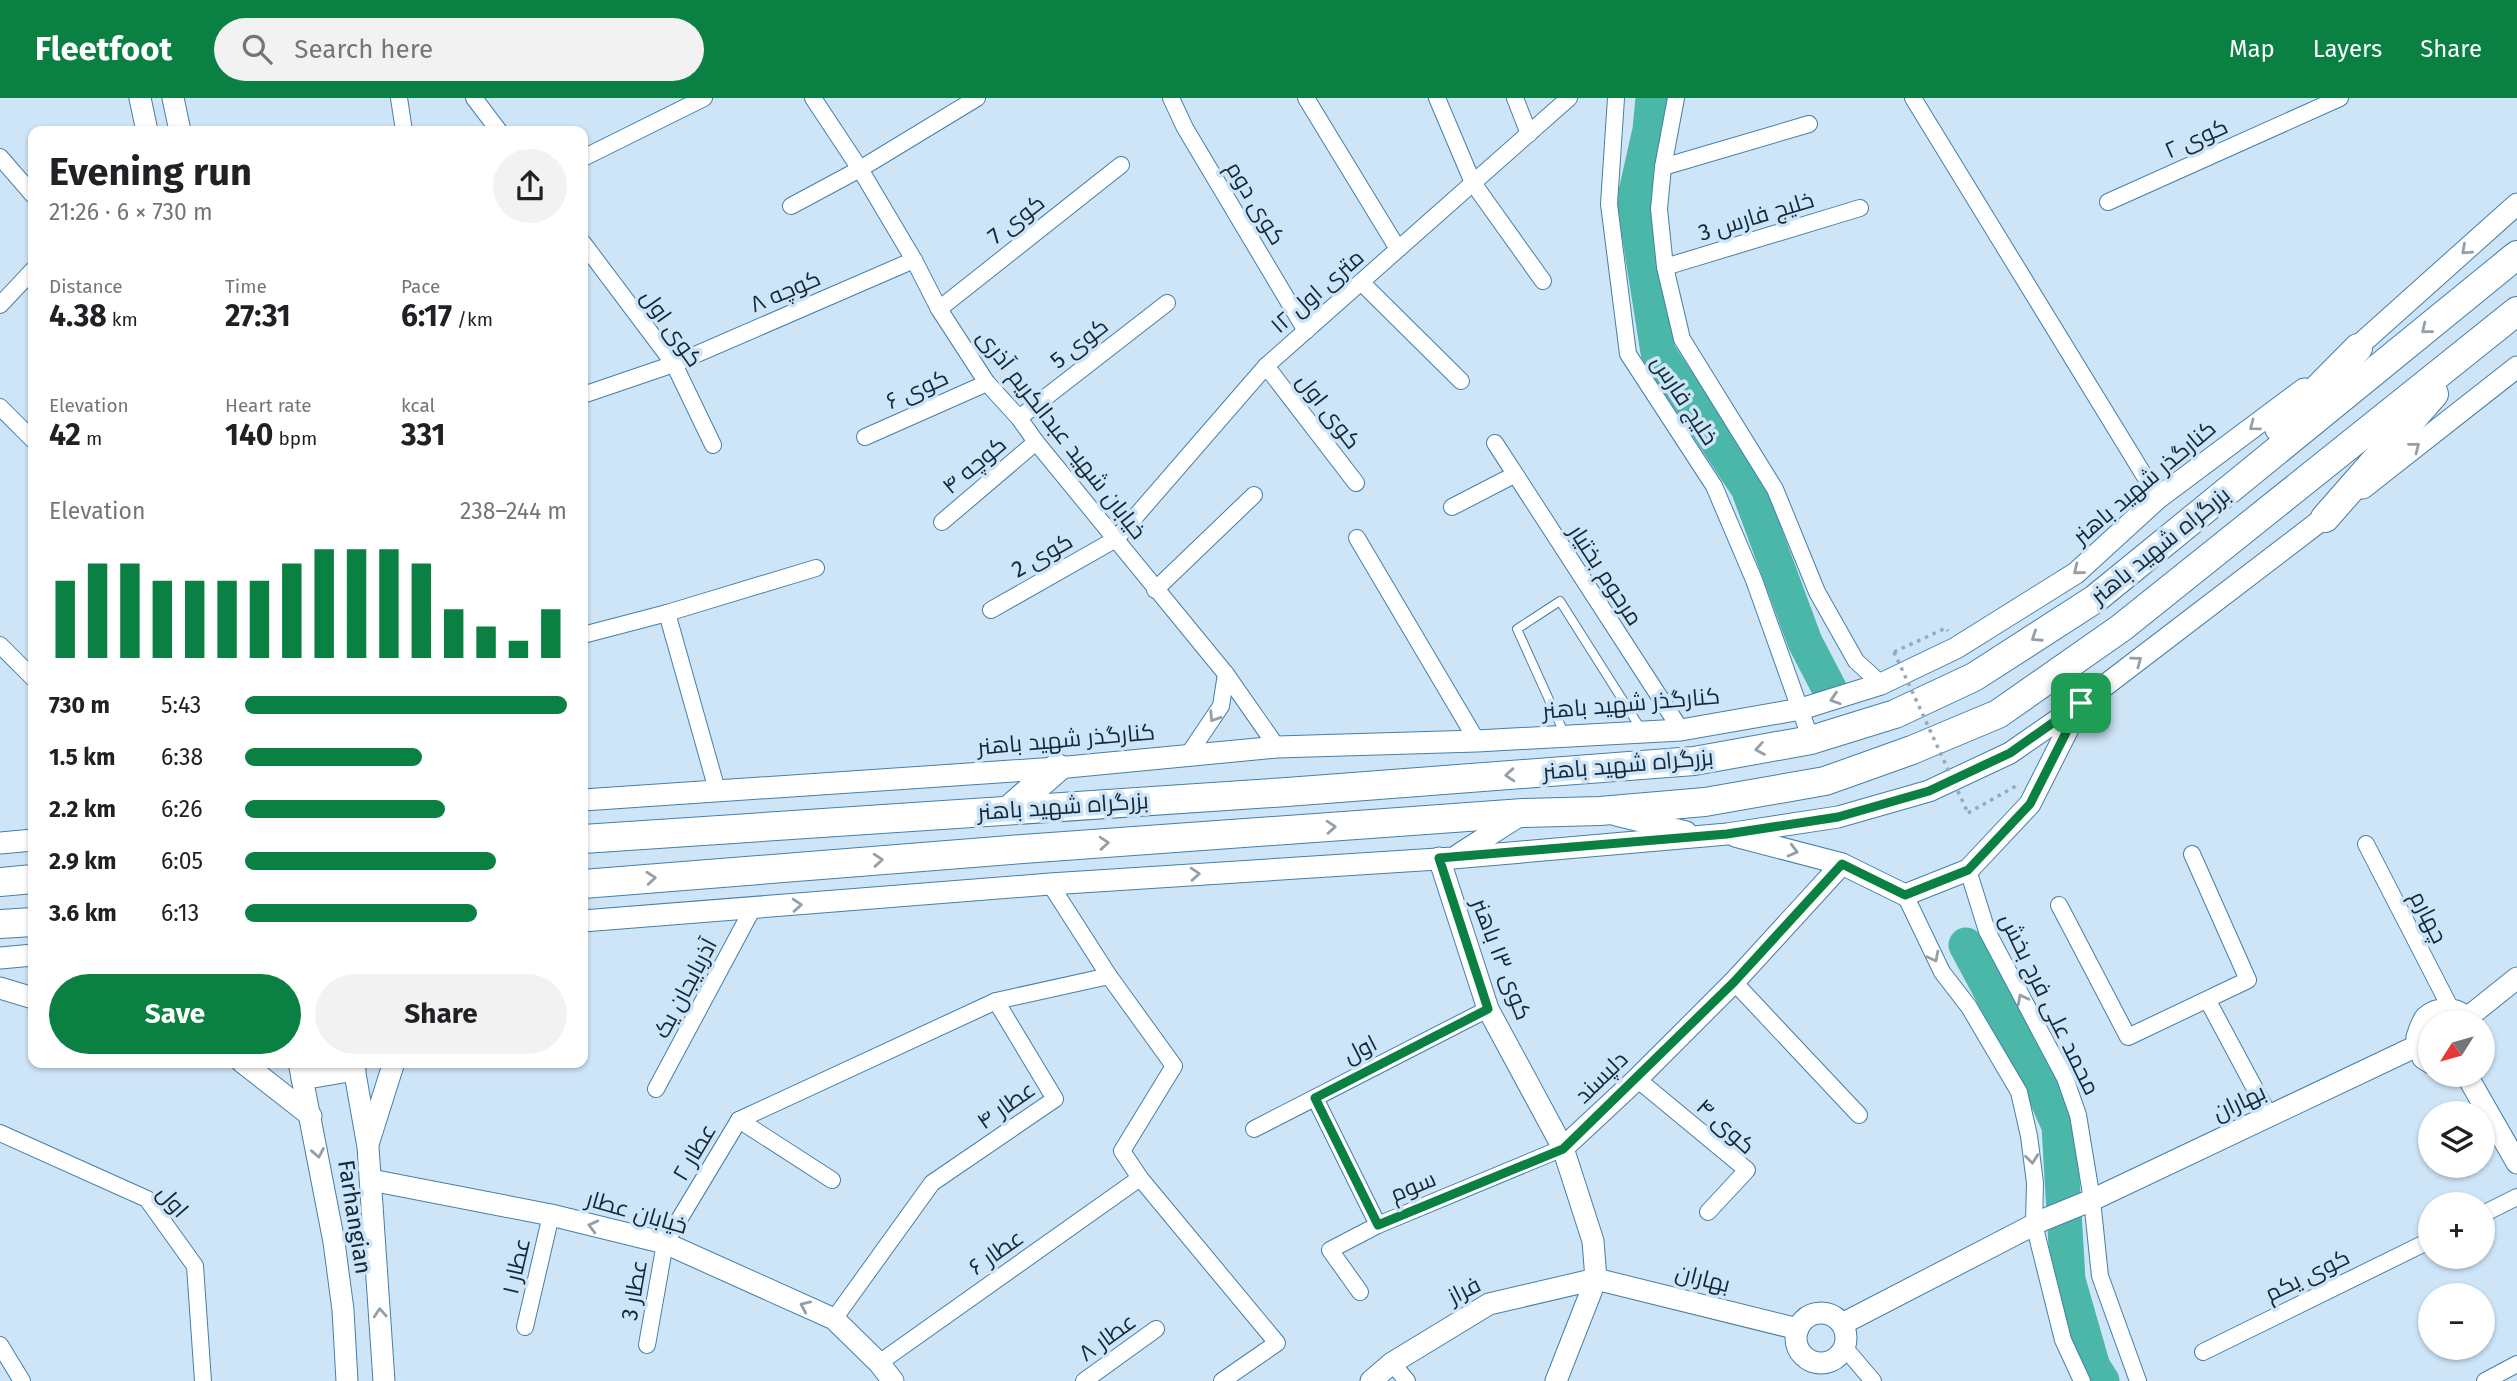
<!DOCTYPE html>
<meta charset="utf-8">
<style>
:root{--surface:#fff;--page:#f2f2f2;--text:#202124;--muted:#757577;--accent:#0b8043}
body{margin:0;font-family:"Fira Sans",Cairo,sans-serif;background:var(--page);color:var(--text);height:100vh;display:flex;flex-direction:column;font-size:26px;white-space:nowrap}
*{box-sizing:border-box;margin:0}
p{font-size:23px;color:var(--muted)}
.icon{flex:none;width:38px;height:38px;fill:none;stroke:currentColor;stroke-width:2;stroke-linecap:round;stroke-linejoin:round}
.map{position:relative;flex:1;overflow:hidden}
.panel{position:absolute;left:28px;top:28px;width:560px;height:942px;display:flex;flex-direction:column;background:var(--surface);border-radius:14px;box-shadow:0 2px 5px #0004}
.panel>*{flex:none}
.needle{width:46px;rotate:233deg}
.tools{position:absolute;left:2418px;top:912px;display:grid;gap:14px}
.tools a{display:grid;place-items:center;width:77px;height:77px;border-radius:50%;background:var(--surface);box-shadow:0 2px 5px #0004;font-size:35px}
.pin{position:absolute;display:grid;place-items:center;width:60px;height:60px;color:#fff;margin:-30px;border-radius:14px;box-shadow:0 4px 10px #0006}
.round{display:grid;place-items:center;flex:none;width:74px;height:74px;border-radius:37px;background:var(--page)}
.headline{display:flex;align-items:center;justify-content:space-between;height:119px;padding:0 21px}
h1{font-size:38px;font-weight:700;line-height:52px}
.metrics{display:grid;grid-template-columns:repeat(3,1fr);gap:10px;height:119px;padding:7px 21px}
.metrics div{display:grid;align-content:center}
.metrics b{font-size:30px;font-weight:700}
.metrics small{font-size:19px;font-weight:400}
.metrics p{font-size:19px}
.chart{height:196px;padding:14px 21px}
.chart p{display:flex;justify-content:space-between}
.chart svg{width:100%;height:126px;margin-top:7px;stroke:var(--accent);stroke-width:6}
.cta{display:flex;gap:14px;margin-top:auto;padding:14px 21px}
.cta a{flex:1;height:80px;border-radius:42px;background:var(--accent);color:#fff;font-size:28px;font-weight:700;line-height:80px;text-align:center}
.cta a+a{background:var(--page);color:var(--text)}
ul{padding:0 21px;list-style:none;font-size:23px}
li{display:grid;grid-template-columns:112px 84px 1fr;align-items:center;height:52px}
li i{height:18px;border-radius:9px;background:var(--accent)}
header{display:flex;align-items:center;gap:42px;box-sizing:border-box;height:98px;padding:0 35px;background:var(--accent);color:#fff}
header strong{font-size:33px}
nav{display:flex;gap:38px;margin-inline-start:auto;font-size:24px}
.search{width:490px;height:63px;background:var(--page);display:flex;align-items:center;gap:18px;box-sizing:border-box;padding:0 24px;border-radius:38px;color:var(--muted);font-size:26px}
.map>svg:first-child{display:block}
</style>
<header>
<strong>Fleetfoot</strong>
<div class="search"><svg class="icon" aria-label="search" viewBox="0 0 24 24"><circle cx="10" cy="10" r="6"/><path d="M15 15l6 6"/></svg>Search here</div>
<nav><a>Map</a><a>Layers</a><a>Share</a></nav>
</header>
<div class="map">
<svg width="2517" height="1283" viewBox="0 0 2517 1283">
<rect width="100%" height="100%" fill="#cee5f8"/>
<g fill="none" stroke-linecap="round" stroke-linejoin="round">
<g stroke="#4ab7a8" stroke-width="35">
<path d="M1653 0 1650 32 1634 103 1658 254 1748 390 1805 544 1831 594"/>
<path d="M1966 847 2039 983 2059 1028 2068 1182 2093 1269 2102 1283"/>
</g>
<g stroke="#457faa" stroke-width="10">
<path id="lane" d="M1565 637 1517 531 1560 503 1641 631"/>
</g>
<g stroke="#457faa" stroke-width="18">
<g id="street">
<path d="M399 0 404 33"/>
<path d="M474 0 499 33"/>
<path d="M813 0 860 71 914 162 939 211 987 285 1019 320 1036 344 1226 576 1277 649"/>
<path d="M1171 0 1185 30 1306 233"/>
<path d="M1306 0 1398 151"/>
<path d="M1437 0 1473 85 1543 183"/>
<path d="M1515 0 1529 36"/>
<path d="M1616 0 1609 106 1628 256 1714 388 1754 482 1811 642"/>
<path d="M1676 0 1663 69 1659 111 1665 169 1682 241 1775 391 1817 494 1856 563 1881 586"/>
<path d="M1913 0 2158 400"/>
<path d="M0 59 33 97"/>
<path d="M583 60 704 0"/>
<path d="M1663 69 1809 26"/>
<path d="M2108 104 2340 0"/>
<path d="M791 108 860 71 977 0"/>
<path d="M583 145 674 266 713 347"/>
<path d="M1665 169 1860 110"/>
<path d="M1361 184 1461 283"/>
<path d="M0 207 33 172"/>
<path d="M939 211 1121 67"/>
<path d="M1266 268 1356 385"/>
<path d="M583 297 674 266 914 162"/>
<path d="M0 309 33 342"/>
<path d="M1019 320 1167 205"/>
<path d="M865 339 987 285"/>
<path d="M1495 345 1681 632"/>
<path d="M1452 409 1514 377"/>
<path d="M942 424 1036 344"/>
<path d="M1357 440 1477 643"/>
<path d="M1155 492 1254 397"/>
<path d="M991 512 1116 441 1266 268 1569 0"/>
<path d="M667 515 717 692"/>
<path d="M583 537 667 515 816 470"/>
<path d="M0 547 33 580"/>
<path d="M1188 657 1221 608 1226 576"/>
<path d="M2366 746 2452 913"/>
<path d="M1968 772 1987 833 2065 980 2078 1017 2092 1102 2100 1178 2138 1283"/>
<path d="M1050 786 1109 878 1174 968 1122 1053 1140 1080 1277 1245 1222 1283"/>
<path d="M1905 797 1942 874 1969 909 2019 994 2029 1038 2035 1085 2034 1126 2063 1242 2082 1283"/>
<path d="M2059 807 2128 939 2248 882 2192 756"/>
<path d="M1734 884 1859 1017"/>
<path d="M2208 903 2270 1019"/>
<path d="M1637 981 1747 1072 1708 1114"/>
<path d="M656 991 753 810"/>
<path d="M1315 1000 1378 1127"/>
<path d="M739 1022 996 903"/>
<path d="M739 1022 832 1082"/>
<path d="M1254 1031 1488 911"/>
<path d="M0 1035 147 1101 195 1168 203 1283"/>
<path d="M2483 1116 2517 1099"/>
<path d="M1360 1194 1330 1152 1378 1127 1563 1050"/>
<path d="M834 1221 932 1085 1055 1001 996 903 1109 878"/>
<path d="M525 1229 551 1117"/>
<path d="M0 1247 22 1283"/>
<path d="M647 1247 665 1145 739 1022"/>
<path d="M1844 1249 1873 1283"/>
<path d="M2203 1254 2431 1142"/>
<path d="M879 1265 1140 1080"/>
<path d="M1392 1265 1407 1283"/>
<path d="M1084 1283 1156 1231"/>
<path d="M2485 1283 2517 1266"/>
</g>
</g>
<g stroke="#457faa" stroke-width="23">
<g id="secondary">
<path d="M140 0 147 33"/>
<path d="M173 0 180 33"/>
<path d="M2346 259 2517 106"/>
<path d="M2363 390 2517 269"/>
<path d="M583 702 1057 670 1277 649 1477 643 1681 632 1801 611 1881 586 1956 550 2076 475 2158 400 2304 291"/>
<path d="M1616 717 1686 734"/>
<path d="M1735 738 1842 766 1905 797 1968 772 2030 706 2079 609"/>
<path d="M0 745 33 742"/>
<path d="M1458 757 1522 716"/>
<path d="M1439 760 1488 911 1563 1050 1593 1143 1596 1181 1556 1283"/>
<path d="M583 823 1050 786 1453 760 1727 736 1838 719 1929 693 2010 655 2082 605 2337 410"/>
<path d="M0 860 33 857"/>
<path d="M0 890 33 900"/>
<path d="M2467 920 2517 880"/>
<path d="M242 964 311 1018"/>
<path d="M299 964 334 1144 343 1212 347 1283"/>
<path d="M353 964 368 1049 384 1283"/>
<path d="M2431 965 2423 960 2417 939C2419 933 2422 923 2426 919 2440 907 2460 910 2471 924"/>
<path d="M2466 976 2517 1065"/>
<path d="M302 981 355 972"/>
<path d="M369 1043 394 964"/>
<path d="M1563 1050 1637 981 1734 884 1842 766"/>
<path d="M371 1082 551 1117 665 1145 834 1221 879 1265 893 1283"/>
<circle cx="1821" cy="1240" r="25"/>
<path d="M1842 1226 2043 1122 2092 1102 2419 947"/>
<path d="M1371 1283 1392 1265 1489 1206 1596 1181 1798 1231"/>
</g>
</g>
<g stroke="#457faa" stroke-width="30">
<g id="highway">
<path d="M2279 330 2358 250"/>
<path d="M2325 420 2434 296"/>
<path d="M1010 711 1057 670"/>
<path d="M583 741 1287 694 1694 663 1811 642 1895 616 1974 579 2095 501 2517 157"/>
<path d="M0 784 33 781"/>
<path d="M583 786 1023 751 1523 715 1600 713 1705 704 1825 683 1912 652 1998 616 2121 530 2517 213"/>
<path d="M0 826 33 824"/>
</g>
</g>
<g stroke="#93aabd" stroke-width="3.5" stroke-dasharray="3.5 5" stroke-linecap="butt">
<path d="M1894 554 1946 530 1948 533"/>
<path d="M1968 715 2016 688"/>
</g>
<use href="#lane" stroke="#fff" stroke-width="8"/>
<use href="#street" stroke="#fff" stroke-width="16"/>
<use href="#secondary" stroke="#fff" stroke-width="21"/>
<use href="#highway" stroke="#fff" stroke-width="28"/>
<path stroke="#93aabd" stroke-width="3.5" stroke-dasharray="3.5 5" stroke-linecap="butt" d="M1894 554 1968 715"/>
</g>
<defs><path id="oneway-chevron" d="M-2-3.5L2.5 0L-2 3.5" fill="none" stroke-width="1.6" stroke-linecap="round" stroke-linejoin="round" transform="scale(1.75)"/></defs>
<g stroke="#949fa7">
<use href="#oneway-chevron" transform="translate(2466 152) rotate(138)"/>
<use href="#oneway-chevron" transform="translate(2426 231) rotate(141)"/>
<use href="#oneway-chevron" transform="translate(2254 328) rotate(143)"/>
<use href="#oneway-chevron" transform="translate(2415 349) rotate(-38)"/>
<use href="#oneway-chevron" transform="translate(2078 472) rotate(141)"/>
<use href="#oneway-chevron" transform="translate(2036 539) rotate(147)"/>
<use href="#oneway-chevron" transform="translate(2137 563) rotate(-37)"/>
<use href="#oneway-chevron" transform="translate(1835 601) rotate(162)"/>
<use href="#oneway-chevron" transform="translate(1214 619) rotate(123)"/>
<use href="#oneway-chevron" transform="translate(1760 651) rotate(170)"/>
<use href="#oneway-chevron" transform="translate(1510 677) rotate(176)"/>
<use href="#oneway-chevron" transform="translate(1331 729) rotate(-4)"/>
<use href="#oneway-chevron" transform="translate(1104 745) rotate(-4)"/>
<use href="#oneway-chevron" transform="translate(1793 753) rotate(15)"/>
<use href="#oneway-chevron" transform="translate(878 762) rotate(-4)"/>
<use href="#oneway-chevron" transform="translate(1195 776) rotate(-4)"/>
<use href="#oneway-chevron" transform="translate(651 780) rotate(-5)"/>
<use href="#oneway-chevron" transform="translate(797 807) rotate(-4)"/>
<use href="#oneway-chevron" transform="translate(1934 859) rotate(63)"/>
<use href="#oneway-chevron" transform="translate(2022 901) rotate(-118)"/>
<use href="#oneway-chevron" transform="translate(318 1055) rotate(80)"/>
<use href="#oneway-chevron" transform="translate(2032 1061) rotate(83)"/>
<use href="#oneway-chevron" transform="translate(593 1128) rotate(-166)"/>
<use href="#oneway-chevron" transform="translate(805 1208) rotate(-156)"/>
<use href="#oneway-chevron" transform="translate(380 1215) rotate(-94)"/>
</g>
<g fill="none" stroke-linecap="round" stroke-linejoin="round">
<g stroke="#fff" stroke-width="14">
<path id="route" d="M2081 605 2030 706 1968 772 1905 797 1842 766 1734 884 1563 1051 1378 1127 1315 1000 1488 911 1439 760 1727 736 1838 719 1929 693 2010 655Z"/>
</g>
<use href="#route" stroke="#0b8043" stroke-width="9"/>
</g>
<g text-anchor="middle" stroke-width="7" stroke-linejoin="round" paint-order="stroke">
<g font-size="23" fill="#11293b" stroke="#cee5f8">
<text transform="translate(2196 40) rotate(-24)" y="8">کوی ۲</text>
<text transform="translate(1256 105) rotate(59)" y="8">کوی دوم</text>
<text transform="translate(1756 118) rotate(-17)" y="8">خلیج فارس 3</text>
<text transform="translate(1016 121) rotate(-38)" y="8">کوی 7</text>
<text transform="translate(785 193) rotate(-23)" y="8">کوچه ۸</text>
<text transform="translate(1317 193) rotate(-41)" y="8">۱۲ متری اول</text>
<text transform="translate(672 230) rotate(55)" y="8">کوی اول</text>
<text transform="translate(1079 245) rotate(-38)" y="8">کوی 5</text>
<text transform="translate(917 291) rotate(-24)" y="8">کوی ۶</text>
<text transform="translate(1685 302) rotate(57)" y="8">خلیج فارس</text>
<text transform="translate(1329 313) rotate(52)" y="8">کوی اول</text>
<text transform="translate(1062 336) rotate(52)" y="8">خیابان شهید عبدالکریم آذری</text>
<text transform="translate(974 367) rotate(-40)" y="8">کوچه ۴</text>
<text transform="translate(2144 384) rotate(-40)" y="8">کنارگذر شهید باهنر</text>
<text transform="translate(2160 447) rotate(-39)" y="8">بزرگراه شهید باهنر</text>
<text transform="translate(1042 457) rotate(-30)" y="8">کوی 2</text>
<text transform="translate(1606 477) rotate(57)" y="8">مرحوم بختیار</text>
<text transform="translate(1631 605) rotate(-5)" y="8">کنارگذر شهید باهنر</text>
<text transform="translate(1066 641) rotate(-5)" y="8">کنارگذر شهید باهنر</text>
<text transform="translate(1628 666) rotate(-5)" y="8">بزرگراه شهید باهنر</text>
<text transform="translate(1063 708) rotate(-4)" y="8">بزرگراه شهید باهنر</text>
<text transform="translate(2429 819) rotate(63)" y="8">چهارم</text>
<text transform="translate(1502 861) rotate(69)" y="8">کوی ۱۳ باهنر</text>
<text transform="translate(685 890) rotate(-62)" y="8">آذربایجان یک</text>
<text transform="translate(2050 906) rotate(64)" y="8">محمد علی فرح بخش</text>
<text transform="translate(1360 951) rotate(-27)" y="8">اول</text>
<text transform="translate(1601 979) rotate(-44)" y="8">دلپسند</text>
<text transform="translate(2239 1004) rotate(-25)" y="8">بهاران</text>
<text transform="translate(1006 1007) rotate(-35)" y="8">عطار ۴</text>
<text transform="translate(1726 1028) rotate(42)" y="8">کوی ۴</text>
<text transform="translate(694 1054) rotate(-59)" y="8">عطار ۲</text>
<text transform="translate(1413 1088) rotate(-22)" y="8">سوم</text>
<text transform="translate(173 1103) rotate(49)" y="8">اول</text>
<text transform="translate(637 1114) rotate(16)" y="8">خیابان عطار</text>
<text transform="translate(355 1119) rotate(81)" y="8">Farhangian</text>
<text transform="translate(996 1154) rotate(-35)" y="8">عطار ۶</text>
<text transform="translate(516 1168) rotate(-77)" y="8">عطار ۱</text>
<text transform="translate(2307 1177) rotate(-26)" y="8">کوی یکم</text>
<text transform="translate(1703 1180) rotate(14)" y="8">بهاران</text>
<text transform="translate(634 1192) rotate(-80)" y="8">عطار 3</text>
<text transform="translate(1464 1192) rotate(-27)" y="8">فراز</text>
<text transform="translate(1107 1239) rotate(-36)" y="8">عطار ۸</text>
</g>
</g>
</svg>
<div class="tools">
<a><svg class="needle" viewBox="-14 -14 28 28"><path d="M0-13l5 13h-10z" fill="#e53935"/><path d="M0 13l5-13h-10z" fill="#757577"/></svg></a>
<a><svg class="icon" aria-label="layers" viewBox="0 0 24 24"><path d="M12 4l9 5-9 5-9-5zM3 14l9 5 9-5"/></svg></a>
<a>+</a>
<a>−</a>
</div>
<div class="pin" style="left:2081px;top:605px;background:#1e9e55"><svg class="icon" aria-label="arrive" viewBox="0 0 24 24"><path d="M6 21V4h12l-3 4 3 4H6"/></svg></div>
<section class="panel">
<div class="headline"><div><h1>Evening run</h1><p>21:26 · 6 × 730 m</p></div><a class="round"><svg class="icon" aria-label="share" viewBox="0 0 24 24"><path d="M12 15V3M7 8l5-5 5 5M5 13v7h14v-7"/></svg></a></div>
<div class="metrics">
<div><p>Distance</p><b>4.38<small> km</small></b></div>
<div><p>Time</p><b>27:31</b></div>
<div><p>Pace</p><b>6:17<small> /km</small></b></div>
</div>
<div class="metrics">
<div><p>Elevation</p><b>42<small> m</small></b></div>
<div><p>Heart rate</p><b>140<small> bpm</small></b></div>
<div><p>kcal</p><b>331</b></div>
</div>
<div class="chart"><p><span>Elevation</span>238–244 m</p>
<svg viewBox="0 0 160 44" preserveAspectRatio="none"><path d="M5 44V17M15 44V11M25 44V11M35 44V17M45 44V17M55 44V17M65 44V17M75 44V11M85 44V6M95 44V6M105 44V6M115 44V11M125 44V27M135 44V33M145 44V38M155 44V27"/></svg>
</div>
<ul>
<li><b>730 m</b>5:43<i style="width:100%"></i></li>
<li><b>1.5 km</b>6:38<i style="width:55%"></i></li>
<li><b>2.2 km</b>6:26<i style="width:62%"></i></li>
<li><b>2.9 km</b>6:05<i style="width:78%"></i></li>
<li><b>3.6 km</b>6:13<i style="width:72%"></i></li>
</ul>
<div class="cta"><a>Save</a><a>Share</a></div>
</section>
</div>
